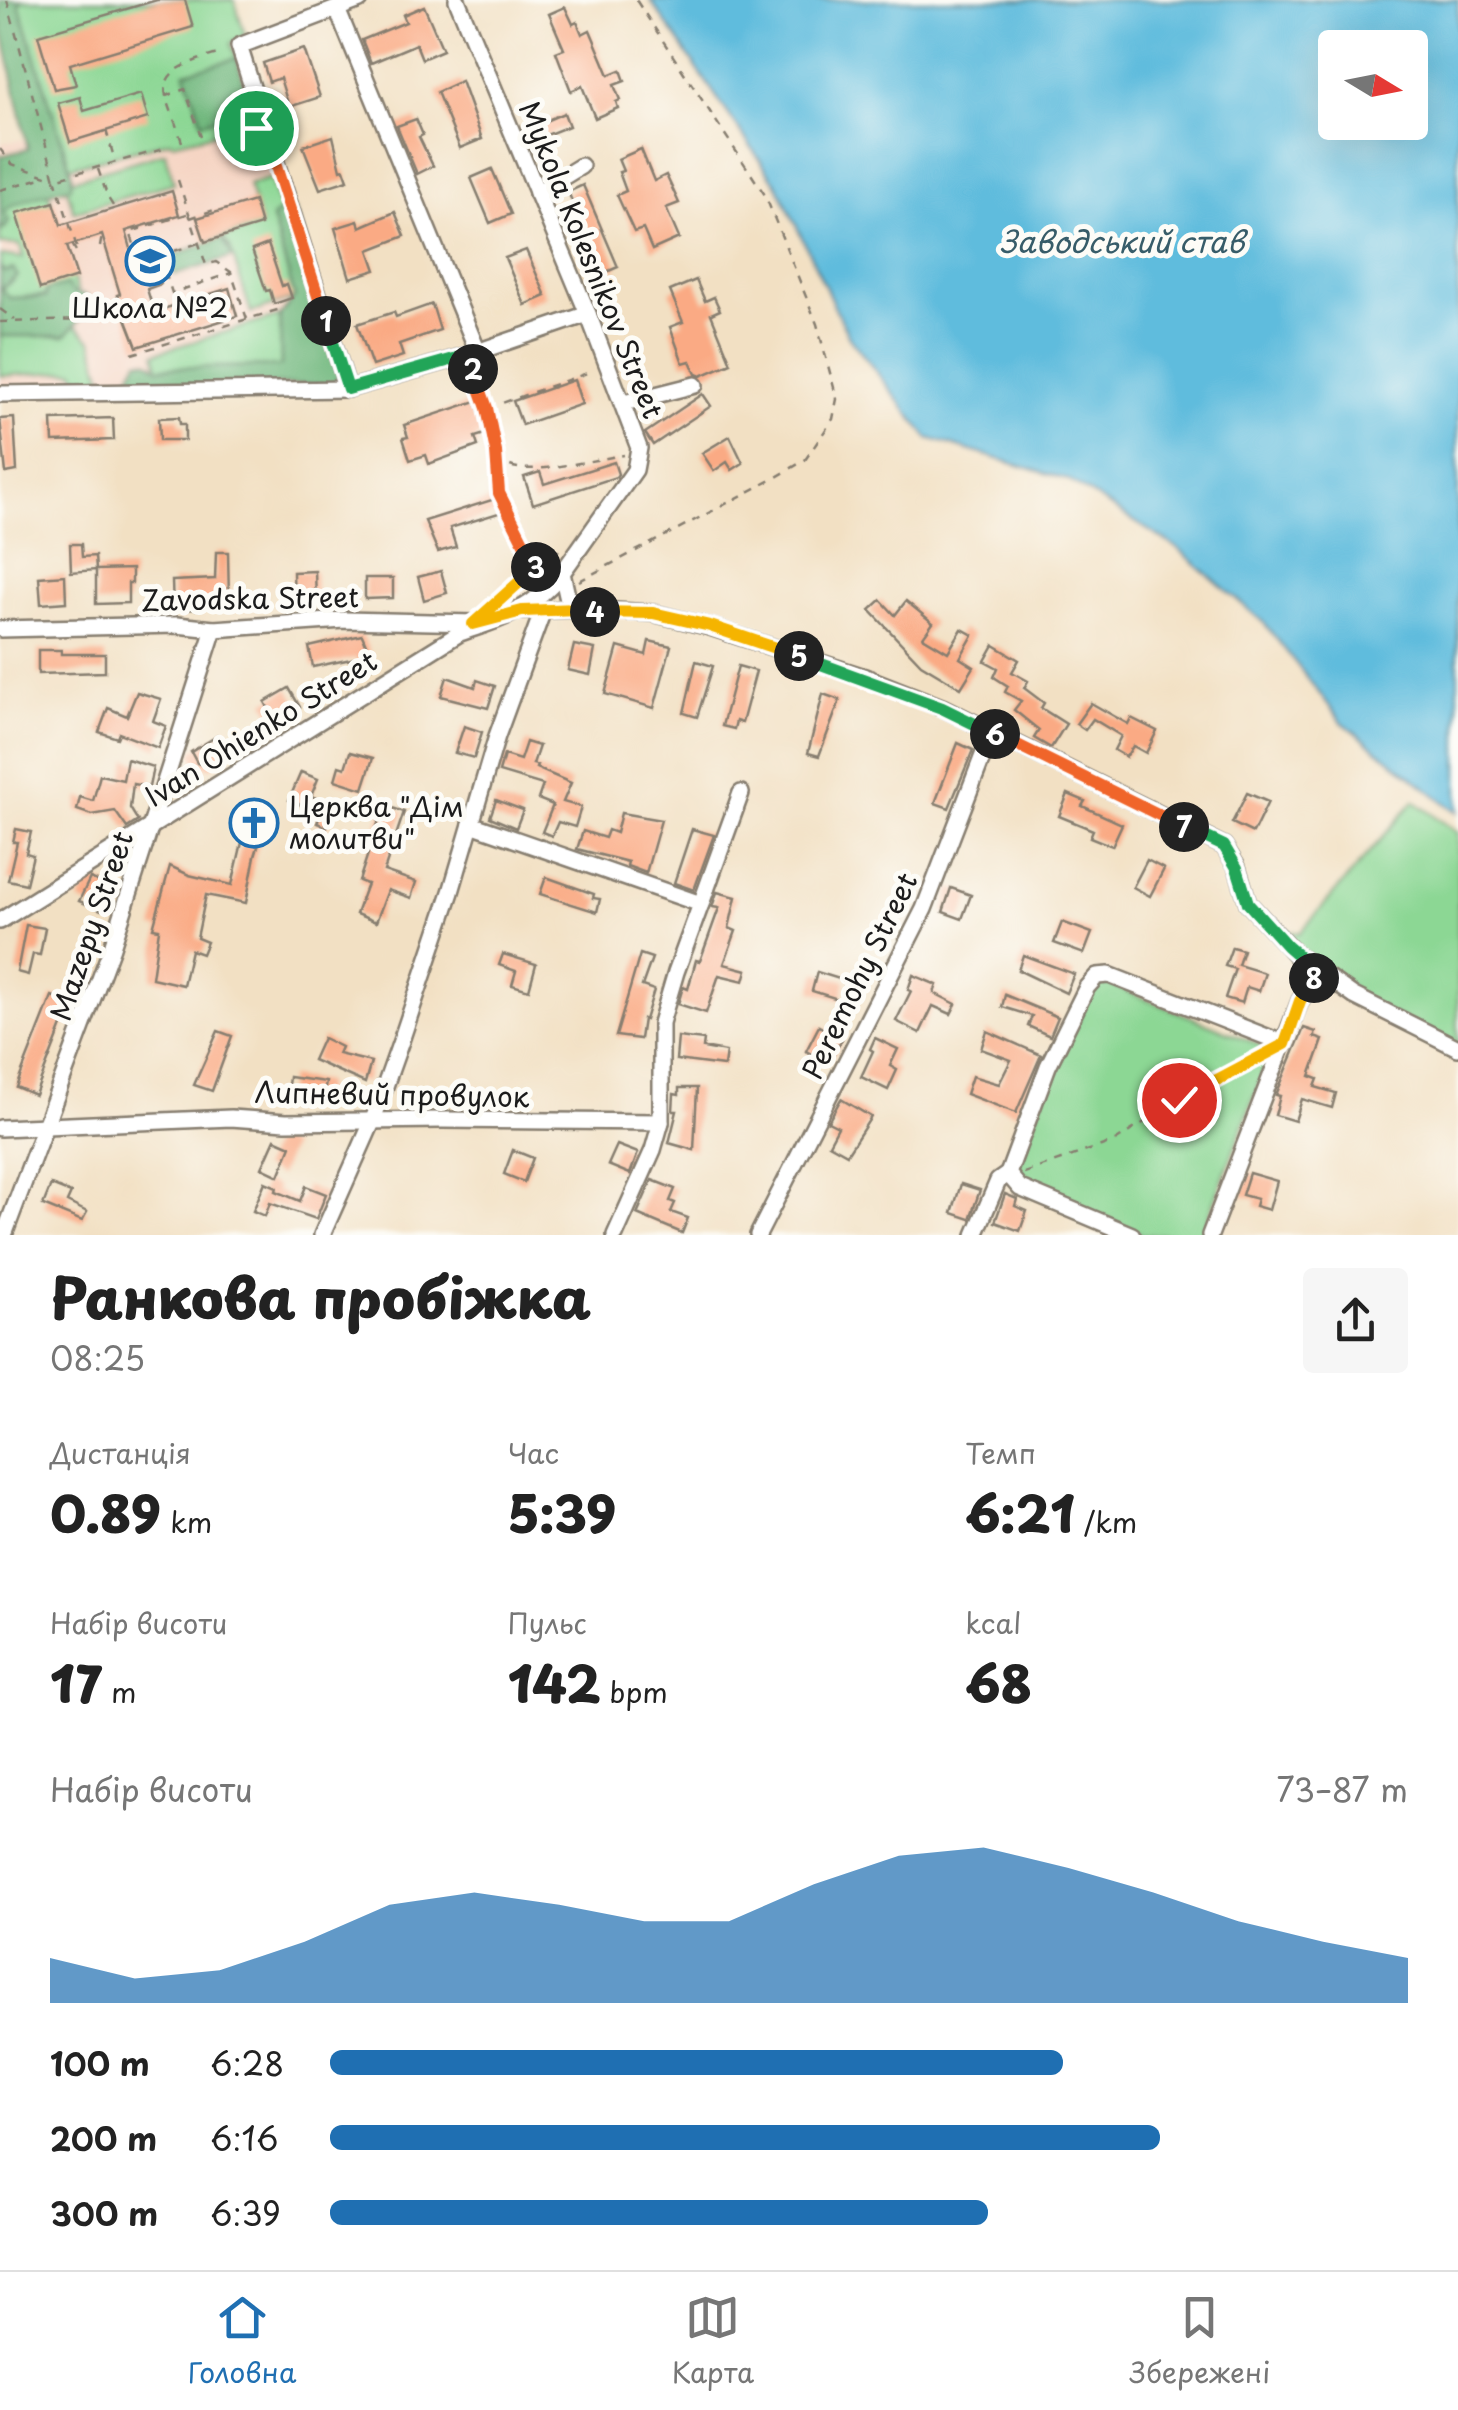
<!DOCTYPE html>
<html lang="uk">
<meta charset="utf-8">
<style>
:root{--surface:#fff;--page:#f6f6f6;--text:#222;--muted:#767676;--line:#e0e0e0;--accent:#1f6fb2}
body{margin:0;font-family:"Playpen Sans",sans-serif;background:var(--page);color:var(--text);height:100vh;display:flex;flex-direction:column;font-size:38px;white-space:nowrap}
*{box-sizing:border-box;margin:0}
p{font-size:32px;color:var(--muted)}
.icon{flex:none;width:55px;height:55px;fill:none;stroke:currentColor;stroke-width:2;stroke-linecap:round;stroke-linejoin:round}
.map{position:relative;height:1235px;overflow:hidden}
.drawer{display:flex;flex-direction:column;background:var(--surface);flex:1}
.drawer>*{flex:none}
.needle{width:65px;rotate:100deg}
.buttons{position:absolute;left:1318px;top:30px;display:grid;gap:20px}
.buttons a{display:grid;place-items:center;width:110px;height:110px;border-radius:10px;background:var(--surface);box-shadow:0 10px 40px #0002;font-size:50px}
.pin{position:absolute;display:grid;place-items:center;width:85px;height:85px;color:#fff;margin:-42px;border:5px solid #fff;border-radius:50%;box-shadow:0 2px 10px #0007}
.km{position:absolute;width:50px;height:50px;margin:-25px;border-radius:50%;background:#222;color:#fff;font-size:28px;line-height:50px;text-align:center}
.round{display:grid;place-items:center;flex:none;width:105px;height:105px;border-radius:10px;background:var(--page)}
.summary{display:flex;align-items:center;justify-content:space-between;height:170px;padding:0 50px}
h1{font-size:55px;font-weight:800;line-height:75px}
.figures{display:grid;grid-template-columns:repeat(3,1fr);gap:15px;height:170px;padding:10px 50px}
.figures div{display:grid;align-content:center}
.figures b{font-size:50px;font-weight:800}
.figures small{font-size:28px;font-weight:400}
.figures p{font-size:28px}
.chart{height:280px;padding:20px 50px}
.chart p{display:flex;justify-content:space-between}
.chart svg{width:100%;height:180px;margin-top:10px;fill:var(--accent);opacity:.7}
ul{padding:0 50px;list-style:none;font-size:32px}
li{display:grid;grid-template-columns:160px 120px 1fr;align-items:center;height:75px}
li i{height:25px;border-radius:12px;background:var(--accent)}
.menu{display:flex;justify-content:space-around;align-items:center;height:140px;border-top:2px solid var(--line);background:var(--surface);font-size:28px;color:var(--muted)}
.menu a{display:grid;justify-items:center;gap:5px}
.menu .current{color:var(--accent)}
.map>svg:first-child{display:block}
</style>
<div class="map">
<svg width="1458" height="1235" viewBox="0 0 1458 1235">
<rect width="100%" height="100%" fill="#fdfcf7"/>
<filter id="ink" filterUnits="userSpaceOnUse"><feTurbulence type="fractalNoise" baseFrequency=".01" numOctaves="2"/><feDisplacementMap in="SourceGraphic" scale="20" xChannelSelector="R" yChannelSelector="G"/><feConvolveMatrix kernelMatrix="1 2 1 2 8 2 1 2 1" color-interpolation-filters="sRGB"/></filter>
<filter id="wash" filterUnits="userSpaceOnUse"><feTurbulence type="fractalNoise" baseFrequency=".0048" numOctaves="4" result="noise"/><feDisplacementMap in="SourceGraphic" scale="40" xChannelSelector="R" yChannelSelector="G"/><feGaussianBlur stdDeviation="2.25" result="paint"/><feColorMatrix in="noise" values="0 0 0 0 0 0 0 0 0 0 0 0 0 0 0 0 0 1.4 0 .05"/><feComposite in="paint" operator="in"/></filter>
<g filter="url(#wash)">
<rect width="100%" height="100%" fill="#f2e0c3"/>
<path fill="#f5d3c1" d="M251 109 329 353 335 381 0 387V143Z"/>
<g fill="#8cd794" stroke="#547a58" stroke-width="2.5">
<path d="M22 0H234L245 35 231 43 237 58 186 73 202 122 251 108 255 124 173 143 171 141 70 167 19 4Z"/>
<path d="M165 152 174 183 74 212 65 182Z"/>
<path d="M270 178 281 210 272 219 295 298 251 313 230 247 222 238 261 225 248 185Z"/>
<path d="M48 192 78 293 9 298 2 288 13 281 0 267V255L23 258 20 245 0 244V232L7 226 3 211 18 201Z"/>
<path d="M280 316 281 366 158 368 155 353Z"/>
<path d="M75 325 92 341 104 382 79 383 75 371 0 376V336H65Z"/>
<path d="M1414 801 1458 833V1048L1354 996 1277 930 1300 933Z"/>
<path d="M1107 983 1268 1048 1270 1055 1202 1235H1143L1027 1186 1014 1173 1052 1071 1094 986Z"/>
</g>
<g fill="#71b87e" stroke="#466a4d" stroke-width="2.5">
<path d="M0 0H22L19 4 72 175 71 187C52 191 19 200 4 211L9 222 0 232V156L28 149 0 18Z"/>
<path d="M237 58 251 108 202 122 185 72Z"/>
<path d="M281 210H294L344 370 332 384 129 388 131 373 138 360 149 361 158 368 281 366 280 316 295 297 272 218Z"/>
<path d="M222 238 233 257 175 275 166 258Z"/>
<path d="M0 267 5 272 13 269 18 276 2 288 9 298 46 297V290L67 285 72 292 87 296 90 308 65 336H0Z"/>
</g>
<path fill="#5fbcdd" stroke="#3e6c7c" stroke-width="2.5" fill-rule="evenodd" d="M650 0H1458V813L1342 722 1264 623 1180 550 1068 480 928 438 849 337 777 185ZM1335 48H1410V122H1335Z"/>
<g id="blocks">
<g fill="#faaa84">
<path d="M157 0H185L193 27 70 64 76 85 54 89 38 35Z"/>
<path d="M424 6 443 50 422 59 416 44 371 63 362 40 406 22 403 15Z"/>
<path d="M565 7 573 24 577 22 582 34 590 30 609 75 621 70 625 81 614 85 620 100 616 102 618 108 595 118 582 86 571 91 556 52 564 49 549 14Z"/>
<path d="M304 49 320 97 289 107 280 78 269 82 263 63Z"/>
<path d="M461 81 482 139 460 148 437 92Z"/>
<path d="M141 94 148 118 70 142 58 103 80 97 84 111Z"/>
<path d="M564 113 569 126 534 140 529 128Z"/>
<path d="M416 119 423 135 419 137 433 166 417 174 397 126Z"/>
<path d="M333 136 341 170 344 169 348 180 320 189 303 146Z"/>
<path d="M641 149 654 181 666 175 679 203 666 208 679 238 652 250 643 229 634 232 617 195 626 191 619 172 623 171 618 159Z"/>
<path d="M492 169 511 214 490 223 471 178Z"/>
<path d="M583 185 618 267 604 273 568 192Z"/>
<path d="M172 191 179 215 126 231 137 270 155 264 161 284 147 289 154 312 229 288 237 316 137 347 117 295 120 294 102 235 67 246 77 277 40 289 17 213 54 202 61 225Z"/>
<path d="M254 201 261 225 205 242 197 218Z"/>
<path d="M395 212 405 236 369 250 376 270 350 278 335 228 358 221 360 227Z"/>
<path d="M268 244 282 286 287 284 292 298 274 304 270 290 266 291 252 250Z"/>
<path d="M526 250 546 296 525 305 505 258Z"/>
<path d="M696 280 705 301 714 297 720 310 711 314 731 363 701 376 696 374 690 361 683 363 670 327 683 322 670 291Z"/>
<path d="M432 304 440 330 399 344 403 356 372 366 357 324 394 312 396 317Z"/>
<path d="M574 380 582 404 522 425 513 401Z"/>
<path d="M703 394 711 406 653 445 645 433Z"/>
<path d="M476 401 488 433 475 437 478 446 429 464 426 455 410 460 403 438 408 437 404 425Z"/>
<path d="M179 417 180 424H185V440H160L159 418Z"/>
<path d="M14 418 17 471 6 473 0 419Z"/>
<path d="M113 418 114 440 53 442 52 420Z"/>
<path d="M730 436 743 463 732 470 727 462 714 471 702 453Z"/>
<path d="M614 462 618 474 616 477 533 504 524 477 540 472 544 484Z"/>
<path d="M498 498 502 512 450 528 456 547 438 552 425 521Z"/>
<path d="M70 544H81L82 557 95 556 96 570 132 569V583H128V603L96 604V570L71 572Z"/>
<path d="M216 552H228L229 601 201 602 202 609 173 610 172 581 215 579Z"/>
<path d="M315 571 316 600 294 601 293 572Z"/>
<path d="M441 571 447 593 424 600 418 577Z"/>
<path d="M65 575 66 602 41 604 39 577Z"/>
<path d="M365 578H393V598L365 599Z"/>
<path d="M881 600 895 615 906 601 933 623 923 637 948 652 962 629 973 635 960 658 974 667 961 688 921 664 870 610Z"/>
<path d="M362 635 375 666 363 672 356 658 313 667 309 647Z"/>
<path d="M649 641 671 646 654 708 605 694 618 647 646 655Z"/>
<path d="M574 645 595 649 590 675 568 670Z"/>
<path d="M994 645 1019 660 1012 672 1028 681 1024 688 1044 703 1041 708 1066 724 1051 748 1034 738 1039 730 1014 710 1021 701 1005 692 1008 686 994 677 998 668 985 661Z"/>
<path d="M38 650H61V654H105V672L38 674Z"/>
<path d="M696 661 713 666 697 717 684 713Z"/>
<path d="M738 666 756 671 742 723 736 721 734 729 722 726Z"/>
<path d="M447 677 475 687 477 680 495 686 488 708 441 696Z"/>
<path d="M289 688 300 707 276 722 265 702Z"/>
<path d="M137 692 161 699 153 721 166 726 158 748 119 733 117 738 99 732 108 708 127 716Z"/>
<path d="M823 694 840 700 819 756 808 753Z"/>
<path d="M1091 703 1128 724 1131 718 1157 731 1146 753 1133 746 1126 757 1114 750 1121 736 1093 719 1085 730 1076 724Z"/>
<path d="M464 726 482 732 474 758 455 753Z"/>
<path d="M217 736 229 757 210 768 197 763 191 752Z"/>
<path d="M526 742 539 746 533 764 537 765 536 768 571 783 563 802 581 807 575 827 558 822 552 836 542 832 553 805 538 799 543 785 499 772 504 755 520 760Z"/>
<path d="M958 743 973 750 949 808 935 803Z"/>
<path d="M350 752 373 758 363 789 335 780 339 766 345 768Z"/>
<path d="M127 759 153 767 149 787 133 784 130 808 138 821 127 828 115 811 92 815 77 810 80 797 93 801 100 775 123 780Z"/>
<path d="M301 772 318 779 311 796 336 806 327 827 317 823 321 813 289 800Z"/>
<path d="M1247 793 1268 802 1253 833 1232 823Z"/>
<path d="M1068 794 1085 801 1082 806 1122 824 1112 846 1090 837 1093 830 1059 816Z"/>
<path d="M496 800 523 810 516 828 490 817Z"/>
<path d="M250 804 269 810 255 856 246 903 206 895 197 938 207 942 202 954 191 950 183 985 152 978 159 929 153 928 170 866 189 875 232 885 243 838 239 837Z"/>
<path d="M384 805 404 812 384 871 416 882 411 898 388 890 376 922 356 914 367 884 359 881Z"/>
<path d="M621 813 661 820 646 873 627 866 628 862 577 849 583 831 605 838 608 830 616 833Z"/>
<path d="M16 829 31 832 26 853 33 855 26 884 8 880 17 842H13Z"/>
<path d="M692 829 714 835 694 890 674 883Z"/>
<path d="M1147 860 1164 869 1150 896 1133 887Z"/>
<path d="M546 877 594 894 593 898 600 899 597 912 540 894Z"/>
<path d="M90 878 111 887 101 910 79 901Z"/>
<path d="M951 888 971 895 962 919 943 912Z"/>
<path d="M717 892 736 897 729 928 736 931 724 964 747 970 744 981 719 975 706 1013 678 1004 683 987 688 989 696 960 700 961 719 908 712 907Z"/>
<path d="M1062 922 1092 933 1084 954 1054 943Z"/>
<path d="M26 925 45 928 40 955 33 954 28 975 17 972Z"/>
<path d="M1232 947 1243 950 1238 965 1265 973 1259 991 1247 987 1242 1003 1225 998 1235 969 1225 966Z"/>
<path d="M503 954 536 964 529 990 512 985 516 971 499 965Z"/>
<path d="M640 954 652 958 642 986 654 990 645 1020 643 1019 640 1039 616 1036Z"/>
<path d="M1023 955 1074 974 1066 993 1018 970Z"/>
<path d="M817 972 846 981 841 1000 812 991Z"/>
<path d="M913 975 937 985 934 993 956 1004 951 1014 933 1006 920 1033 896 1021 911 991 908 990Z"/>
<path d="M1005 995 1058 1017 1050 1036 1028 1026 1032 1016 1002 1007Z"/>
<path d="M52 996 71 1003 35 1095 16 1087Z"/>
<path d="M819 1026 842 1039 829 1063 806 1051Z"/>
<path d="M1304 1028 1316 1032 1314 1037 1323 1040 1310 1076 1318 1079 1315 1087 1336 1093 1332 1108 1302 1099 1295 1121 1275 1115 1280 1096 1276 1095Z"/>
<path d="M218 1031 232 1036 212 1091 194 1085Z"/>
<path d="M987 1031 1041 1055 1016 1113 966 1094 972 1076 999 1084 1011 1060 981 1049Z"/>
<path d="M678 1037 704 1040 703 1048 726 1052 724 1066 676 1060Z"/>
<path d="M323 1038 341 1047 338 1054 371 1062 365 1083 313 1060Z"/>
<path d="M875 1038 898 1049 890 1066 897 1070 888 1090 861 1077 873 1051 870 1049Z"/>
<path d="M289 1077 326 1082 323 1100 311 1099 310 1104 286 1101Z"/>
<path d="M679 1088H697L694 1150 669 1143 677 1111H673L674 1094 679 1095Z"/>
<path d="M841 1099 871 1117 847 1154 829 1144 838 1127 828 1122Z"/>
<path d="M275 1139 291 1146 279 1176 262 1168Z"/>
<path d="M617 1145 638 1153 630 1174 608 1165Z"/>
<path d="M513 1150 533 1158 524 1182 504 1174Z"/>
<path d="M1249 1173 1277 1181 1269 1210 1255 1206 1257 1199 1242 1195Z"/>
<path d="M652 1180 675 1189 670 1201 675 1203 671 1212 688 1218 682 1233 637 1214Z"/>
<path d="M265 1182 277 1187 276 1191 300 1201 306 1186 326 1194 316 1219 270 1203 265 1216 253 1211Z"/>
<path d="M961 1184 980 1190 970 1219 952 1213Z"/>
<path d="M51 1185 71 1193 67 1202 87 1212 82 1221 43 1205Z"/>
<path d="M1005 1194 1017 1199 1015 1206 1027 1211 1020 1231 995 1222Z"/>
</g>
</g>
</g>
<g filter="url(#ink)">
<use href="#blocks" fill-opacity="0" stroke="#877e70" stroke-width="2.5"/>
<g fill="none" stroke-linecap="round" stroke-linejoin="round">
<g stroke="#877e70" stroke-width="20">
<g id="minor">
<path d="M457 0 588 314 639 448 635 470 562 573 568 600 578 609"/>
<path d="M337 9 478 352"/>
<path d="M229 137 263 127"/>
<path d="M537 193 581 166"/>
<path d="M348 389 239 46 360 0"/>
<path d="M0 394 348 389 468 355 588 314"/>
<path d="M624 403 695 385"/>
<path d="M522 611 578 609 653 613 710 627 865 677 942 707 1224 846 1237 867 1248 903 1296 955 1354 996 1458 1048"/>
<path d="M0 629 177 625 214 629 344 620 475 623"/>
<path d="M471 824 701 904 676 972 661 1023V1122L653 1150 615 1235"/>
<path d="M701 904 741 793"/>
<path d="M0 921 460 633C506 617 529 612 562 573"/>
<path d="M0 1128 231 1118 286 1122 442 1120 661 1122"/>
<path d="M4 1235 112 947 214 629"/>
<path d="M322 1235 373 1120 401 1041 451 892 497 736 542 613"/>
<path d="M758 1235 924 909 992 732"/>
<path d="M975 1235 998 1181 1008 1174"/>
<path d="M1132 1235 1020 1188 1008 1174 1048 1066 1087 987 1097 976 1109 975 1285 1044"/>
<path d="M1210 1235 1300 1001 1318 973"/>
</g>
</g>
<g stroke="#877e70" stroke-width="2.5" stroke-dasharray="8 8" stroke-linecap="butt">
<path d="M7 0 55 179 167 148"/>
<path d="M166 96C159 66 202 60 223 52"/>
<path d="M106 130 115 161"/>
<path d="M182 142 166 96 185 89 201 137"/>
<path d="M0 149 12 164 55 179 79 254"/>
<path d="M98 169 108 198 115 209"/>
<path d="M178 180 206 265 216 262 231 272 247 319"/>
<path d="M0 190 41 178"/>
<path d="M187 214 130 232 140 262 199 243"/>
<path d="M190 218 220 208"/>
<path d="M72 244 77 253"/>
<path d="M100 247 102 235"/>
<path d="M160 257 172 293 231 273"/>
<path d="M0 309 15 320"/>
<path d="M0 322 89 320"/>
<path d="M132 354 284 308"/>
<path d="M472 368 487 408 496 452 499 493 537 568"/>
<path d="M488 408 593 371"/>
<path d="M499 455C504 463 509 467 518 468 545 472 596 459 624 455"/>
<path d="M579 581 775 478 805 460 833 419 837 399 817 324 765 195 636 0"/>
<path d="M496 603 559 550"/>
<path d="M1024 1173 1115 1141 1179 1100 1262 1056"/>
</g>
<use href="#minor" stroke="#fff" stroke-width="15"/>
</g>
</g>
<g fill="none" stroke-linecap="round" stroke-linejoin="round" filter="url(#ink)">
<g stroke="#fff" stroke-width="20">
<path id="split-1" d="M256 128 263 126 326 321"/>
</g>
<g stroke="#fff" stroke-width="20">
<path id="split-2" d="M326 321 348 389 468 355 473 369"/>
</g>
<g stroke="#fff" stroke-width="20">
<path id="split-3" d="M473 369 487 408 496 452 499 493 536 567"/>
</g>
<g stroke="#fff" stroke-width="20">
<path id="split-4" d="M536 567 473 624 522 611 578 609 595 612"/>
</g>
<g stroke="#fff" stroke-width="20">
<path id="split-5" d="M595 612 653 613 710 626 799 656"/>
</g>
<g stroke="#fff" stroke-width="20">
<path id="split-6" d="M799 656 942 708 995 734"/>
</g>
<g stroke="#fff" stroke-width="20">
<path id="split-7" d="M995 734 1184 827"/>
</g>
<g stroke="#fff" stroke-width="20">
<path id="split-8" d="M1184 827 1224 846 1237 868 1248 903 1287 946 1318 973 1314 978"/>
</g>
<g stroke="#fff" stroke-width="20">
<path id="split-9" d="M1179 1100 1285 1044 1300 1001 1314 978"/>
</g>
<use href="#split-1" stroke="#f0652b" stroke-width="12"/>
<use href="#split-2" stroke="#22a559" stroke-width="12"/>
<use href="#split-3" stroke="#f0652b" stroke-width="12"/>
<use href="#split-4" stroke="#f5b400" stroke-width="12"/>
<use href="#split-5" stroke="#f5b400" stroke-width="12"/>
<use href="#split-6" stroke="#22a559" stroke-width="12"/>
<use href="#split-7" stroke="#f0652b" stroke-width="12"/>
<use href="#split-8" stroke="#22a559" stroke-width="12"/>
<use href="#split-9" stroke="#f5b400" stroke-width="12"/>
</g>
<defs>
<g id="school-ring" transform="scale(2.5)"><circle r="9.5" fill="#fdfcf7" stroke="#1f6fb2" stroke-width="1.5"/><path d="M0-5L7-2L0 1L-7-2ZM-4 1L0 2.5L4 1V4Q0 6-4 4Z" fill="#1f6fb2"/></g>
<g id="church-ring" transform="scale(2.5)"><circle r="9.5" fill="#fdfcf7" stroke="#1f6fb2" stroke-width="1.5"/><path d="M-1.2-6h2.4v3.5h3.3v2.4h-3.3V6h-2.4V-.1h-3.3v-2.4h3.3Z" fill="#1f6fb2"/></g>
</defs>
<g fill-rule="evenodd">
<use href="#school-ring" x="150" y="261"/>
<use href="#church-ring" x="254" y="823"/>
</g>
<g text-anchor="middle" stroke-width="10" stroke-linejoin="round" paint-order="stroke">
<g font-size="28" fill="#1c1c1c" stroke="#fdfcf7">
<text transform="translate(591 260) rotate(68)" y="10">Mykola Kolesnikov Street</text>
<text transform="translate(250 599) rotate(-1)" y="10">Zavodska Street</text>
<text transform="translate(261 729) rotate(-32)" y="10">Ivan Ohienko Street</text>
<text transform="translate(92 926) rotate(-71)" y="10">Mazepy Street</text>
<text transform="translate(860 976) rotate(-64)" y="10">Peremohy Street</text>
<text transform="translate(392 1095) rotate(1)" y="10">Липневий провулок</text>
</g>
<g font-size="28" fill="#1c1c1c" stroke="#fdfcf7">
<text x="150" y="318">Школа №2</text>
<text x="289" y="817" text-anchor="start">Церква "Дім<tspan x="289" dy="32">молитви"</tspan></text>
</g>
<g font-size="30" font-style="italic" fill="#375c69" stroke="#fdfcf7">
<text x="1122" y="253">Заводський став</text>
</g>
</g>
</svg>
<div class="buttons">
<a><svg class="needle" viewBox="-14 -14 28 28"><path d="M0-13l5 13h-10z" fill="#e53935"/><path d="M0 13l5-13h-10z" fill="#767676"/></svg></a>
</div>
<div class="pin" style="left:256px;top:128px;background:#1e9e55"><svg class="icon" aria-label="arrive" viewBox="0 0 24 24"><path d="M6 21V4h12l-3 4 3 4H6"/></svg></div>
<div class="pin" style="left:1179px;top:1100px;background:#d93025"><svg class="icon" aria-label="check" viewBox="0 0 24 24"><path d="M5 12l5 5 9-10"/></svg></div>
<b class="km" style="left:326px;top:321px">1</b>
<b class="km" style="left:473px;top:369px">2</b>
<b class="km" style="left:536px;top:567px">3</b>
<b class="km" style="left:595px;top:612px">4</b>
<b class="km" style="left:799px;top:656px">5</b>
<b class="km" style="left:995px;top:734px">6</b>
<b class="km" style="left:1184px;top:827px">7</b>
<b class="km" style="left:1314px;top:978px">8</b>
</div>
<section class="drawer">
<div class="summary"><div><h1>Ранкова пробіжка</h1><p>08:25</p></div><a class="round"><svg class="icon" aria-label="share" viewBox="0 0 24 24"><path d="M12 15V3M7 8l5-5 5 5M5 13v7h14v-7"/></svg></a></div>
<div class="figures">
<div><p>Дистанція</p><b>0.89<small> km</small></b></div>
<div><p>Час</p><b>5:39</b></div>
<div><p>Темп</p><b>6:21<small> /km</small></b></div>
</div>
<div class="figures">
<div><p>Набір висоти</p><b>17<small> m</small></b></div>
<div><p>Пульс</p><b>142<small> bpm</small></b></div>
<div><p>kcal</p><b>68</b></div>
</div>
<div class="chart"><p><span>Набір висоти</span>73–87 m</p>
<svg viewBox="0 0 160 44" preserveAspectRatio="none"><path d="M0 44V33L10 38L20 36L30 29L40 20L50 17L60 20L70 24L80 24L90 15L100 8L110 6L120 11L130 17L140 24L150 29L160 33V44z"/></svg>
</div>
<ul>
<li><b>100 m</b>6:28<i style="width:68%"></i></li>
<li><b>200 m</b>6:16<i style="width:77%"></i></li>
<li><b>300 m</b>6:39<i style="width:61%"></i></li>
</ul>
</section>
<nav class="menu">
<a class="current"><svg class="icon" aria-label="home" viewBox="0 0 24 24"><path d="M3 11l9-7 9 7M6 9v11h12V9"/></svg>Головна</a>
<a><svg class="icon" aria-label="map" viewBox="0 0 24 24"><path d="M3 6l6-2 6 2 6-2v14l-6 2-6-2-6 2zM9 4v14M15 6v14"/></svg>Карта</a>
<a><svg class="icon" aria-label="saved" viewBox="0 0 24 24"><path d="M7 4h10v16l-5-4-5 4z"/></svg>Збережені</a>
</nav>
